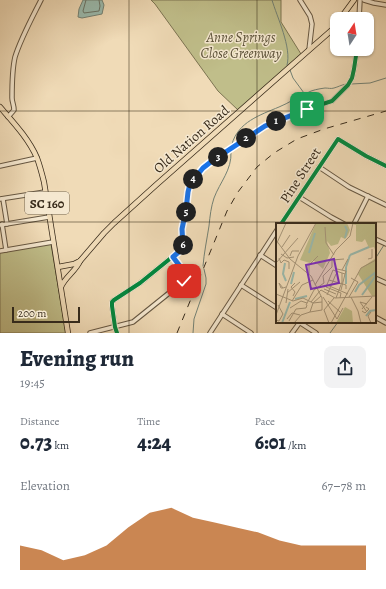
<!DOCTYPE html>
<meta charset="utf-8">
<style>
:root{--surface:#fff;--page:#f2f2f3;--text:#1f2937;--muted:#747a83;--accent:#b45309}
body{margin:0;font-family:Alegreya,serif;background:var(--page);color:var(--text);height:100vh;display:flex;flex-direction:column;font-size:15px;white-space:nowrap}
*{box-sizing:border-box;margin:0}
p{font-size:13px;color:var(--muted)}
.icon{flex:none;width:22px;height:22px;fill:none;stroke:currentColor;stroke-width:2;stroke-linecap:round;stroke-linejoin:round}
.map{position:relative;height:333px;overflow:hidden}
.drawer{display:flex;flex-direction:column;background:var(--surface);flex:1}
.drawer>*{flex:none}
.needle{width:26px;rotate:12deg}
.buttons{position:absolute;left:330px;top:12px;display:grid;gap:8px}
.buttons a{display:grid;place-items:center;width:44px;height:44px;border-radius:8px;background:var(--surface);box-shadow:0 1px 3px #0004;font-size:20px}
.scale{position:absolute;left:12px;bottom:10px;width:68px;box-sizing:border-box;padding-left:4px;border:2px solid #382b1b;border-top:0;font-size:11px;line-height:14px;white-space:nowrap;color:#382b1b;-webkit-text-stroke:3px #f5e8d0;paint-order:stroke}
.pin{position:absolute;display:grid;place-items:center;width:34px;height:34px;color:#fff;margin:-17px;border-radius:8px;box-shadow:0 2px 6px #0006}
.km{position:absolute;width:20px;height:20px;margin:-10px;border-radius:50%;background:#222;color:#fff;font-size:11px;line-height:20px;text-align:center}
.round{display:grid;place-items:center;flex:none;width:42px;height:42px;border-radius:8px;background:var(--page)}
.headline{display:flex;align-items:center;justify-content:space-between;height:68px;padding:0 20px}
h1{font-size:22px;font-weight:800;line-height:30px}
.metrics{display:grid;grid-template-columns:repeat(3,1fr);gap:6px;height:68px;padding:4px 20px}
.metrics div{display:grid;align-content:center}
.metrics b{font-size:20px;font-weight:800}
.metrics small{font-size:11px;font-weight:400}
.metrics p{font-size:11px}
.chart{height:112px;padding:8px 20px}
.chart p{display:flex;justify-content:space-between}
.chart svg{width:100%;height:72px;margin-top:4px;fill:var(--accent);opacity:.7}
.map>svg:first-child{display:block}
</style>
<div class="map">
<svg width="386" height="333" viewBox="0 0 386 333">
<rect width="100%" height="100%" fill="#f0dbb7"/>
<filter id="stains"><feTurbulence type="fractalNoise" baseFrequency=".005" numOctaves="4"/><feColorMatrix values="0 0 0 0 .2 0 0 0 0 .09 0 0 0 0 .02 0 0 0 .5 -.17"/></filter>
<radialGradient id="worn" r=".72"><stop offset=".6" stop-color="#630" stop-opacity="0"/><stop offset="1" stop-color="#630" stop-opacity=".3"/></radialGradient>
<g fill="#c0be8a" stroke="#7c7452">
<path d="M151 0H281V22L301 54 238 110 218 91 155 4Z"/>
<path d="M51 244 66 333H0V252Z"/>
</g>
<path fill="#9abbaf" stroke="#738174" d="M83 0H102L104 5 102 14 82 18 78 17 79 9Z"/>
<g fill="none" stroke-linecap="round" stroke-linejoin="round">
<path stroke="#697365" stroke-width="1" d="M86 0 83 11 84 13 99 11 100 6 99 0"/>
<g stroke="#738174" stroke-width="1">
<path d="M272 0C277 17 292 48 287 65"/>
<path d="M290 70 293 78 304 93"/>
<path d="M351 84 370 83 386 78"/>
<path d="M232 144C238 122 260 115 279 107 289 103 297 97 307 93 312 90 318 89 325 88 328 88 331 89 334 88 338 87 341 85 346 84"/>
<path d="M375 259 384 245"/>
<path d="M203 266C204 253 207 239 209 226 210 216 211 207 214 198 220 182 232 170 231 152"/>
<path d="M193 333 194 319 206 284V278L204 269"/>
<path d="M330 333 338 322"/>
</g>
<g stroke="#665742" stroke-width="5.5">
<g id="minor">
<path d="M300 0 310 16 312 24 309 50"/>
<path d="M364 0 374 3 386 5"/>
<path d="M359 19 360 0"/>
<path d="M8 117 14 110C14 105 12 102 12 98 12 85 12 70 15 57 21 38 32 18 41 0"/>
<path d="M0 166 37 158"/>
<path d="M319 167 349 187 386 205"/>
<path d="M299 197 331 217 344 224"/>
<path d="M0 199 45 192"/>
<path d="M3 199 7 224"/>
<path d="M2 224 6 250"/>
<path d="M281 224 338 139 366 156 386 166"/>
<path d="M354 224 368 196"/>
<path d="M0 225 49 217"/>
<path d="M375 239 386 244"/>
<path d="M0 251 53 242"/>
<path d="M260 255 277 266"/>
<path d="M375 278 386 283"/>
<path d="M241 285 277 308"/>
<path d="M222 314 251 333"/>
<path d="M375 317 386 323"/>
<path d="M299 322 316 333"/>
<path d="M90 333 133 322 184 281C189 273 178 263 173 257"/>
<path d="M117 333 115 327 112 306V302L114 300 140 283 182 249 183 245 182 229 187 210 188 192 190 184 203 168 212 161 265 126 307 109 332 101 348 85 352 78 354 69 357 49"/>
<path d="M210 333 277 230"/>
<path d="M292 333 300 322"/>
</g>
</g>
<g stroke="#382b1b" stroke-width="6">
<g id="major">
<path d="M340 19 354 0"/>
<path d="M0 107C13 122 29 139 37 158 40 166 42 174 44 182L68 333"/>
<path d="M58 267 74 264 80 261 104 233 114 223 156 185 309 50 333 29 337 23"/>
<path d="M61 287C65 277 76 271 80 261"/>
</g>
</g>
<use href="#minor" stroke="#f5e8d0" stroke-width="3.5"/>
<use href="#major" stroke="#f0dbb7" stroke-width="4.5"/>
<path stroke="#382b1b" stroke-width="1" stroke-dasharray="7 7" stroke-linecap="butt" d="M177 333 227 211 238 192 257 167 274 153 297 139 324 129 386 111"/>
<g stroke="#f5e8d0" stroke-width="6">
<g id="cycleway">
<path d="M281 224 338 139 366 156 386 166"/>
<path d="M117 333 115 327 112 306V302L114 300 140 283 182 249 183 245 182 229 187 210 188 192 190 184 203 168 212 161 265 126 307 109 332 101 348 85 352 78 354 69 357 49"/>
</g>
</g>
<use href="#cycleway" stroke="#00873e" stroke-width="4"/>
</g>
<g fill="none" stroke-linecap="round" stroke-linejoin="round">
<g stroke="#fff" stroke-width="8">
<path id="route" d="M184 281 186 276 185 273 173 257 181 250 183 246 182 229 186 210 188 192 190 184 203 168 212 161 265 126 307 109"/>
</g>
<use href="#route" stroke="#1a73e8" stroke-width="5"/>
</g>
<path fill="none" stroke="#382b1b" stroke-width="1" stroke-opacity="0.55" d="M129 0V333M257 0V333M0 111H386M0 222H386"/>
<g text-anchor="middle" stroke-width="3" stroke-linejoin="round" paint-order="stroke">
<rect fill="#f5e8d0" stroke="#716451" stroke-width="1" x="25" y="192" width="44" height="22" rx="3"/>
<g font-size="13" font-weight="bold" fill="#382b1b">
<text x="47" y="208">SC 160</text>
</g>
<g font-size="14" font-style="italic" fill="#5a5037" stroke="#f5e8d0">
<text x="241" y="42">Anne Springs<tspan x="241" dy="16">Close Greenway</tspan></text>
</g>
<g font-size="14" fill="#382b1b" stroke="#f5e8d0">
<text transform="translate(191 139) rotate(-41)" y="5">Old Nation Road</text>
<text transform="translate(300 175) rotate(-57)" y="5">Pine Street</text>
</g>
</g>
<g transform="translate(276 223)">
<rect width="100" height="100" fill="#f0dbb7"/>
<path d="M40 0H71L74 7 72 12 69 16 65 14 62 21 55 23 51 18 54 30 47 46 37 37 34 40 24 37ZM100 0V29L98 24 93 25 89 16 86 19 80 18V2L75 1ZM100 35V73H96L82 51 85 45ZM69 84 76 88 77 100H60Z" fill="#c0be8a"/>
<path fill="none" stroke="#9abbaf" stroke-width="2" d="M69 15 71 7 69 3M33 30 39 10M74 32 93 24M9 40 7 51 10 58M70 44V61M70 44 74 32M15 61 18 49M79 69 83 62 100 49M86 72 99 54V51M19 76 31 73M90 93 94 88 100 87M6 100 14 79"/>
<path fill="none" stroke="#a69579" stroke-width="1" d="M49 4 50 20 58 32M0 17 14 36 35 53 46 75V79L37 80 34 89 25 92 18 100M0 22 10 0M6 24 14 12M5 31 11 35 18 34M14 33 16 28H23M3 35 5 40 8 37 13 39V46M92 36 96 35V26M56 37 68 36M0 40 22 15M61 46 70 48 69 51M66 47 72 36M33 51V42L42 33M53 57 70 62V66M39 62 60 27 74 13 77 0M51 62 72 71M7 65 3 60 5 65H7L10 64M48 66 60 71M65 67 69 51M43 69 45 67 59 75 100 73M11 70 24 59M0 71 17 78 27 75 37 80 45 73M51 72 60 51M17 73 19 69 15 64 19 60M47 74 61 96M73 74 82 59 75 55M75 74 82 88 85 100M60 75 66 59V50M64 75 65 70 50 64 57 47 69 51M16 78 26 62 37 57M52 78 64 89M35 79 43 69M10 80 12 66M30 82 38 67 48 60 47 53 56 44V37M14 85 25 78 31 80M86 86 96 74M86 88 89 90 93 86 90 84M34 89 46 87V79M91 89 84 79 91 81M0 92 22 33 40 0M11 96 16 90 24 92M61 96 67 85M0 97 3 98 7 91 2 82M13 98 20 86 30 85 31 82M53 100 48 87 58 75M55 100 85 45 100 37M95 100 92 93 95 89"/>
<path fill="#7b2cbf" fill-opacity="0.15" stroke="#7b2cbf" stroke-width="2" d="M58 36 63 60 35 66 30 42Z"/>
<rect width="100" height="100" fill="none" stroke="#382b1b" stroke-width="2"/>
</g>
<rect width="100%" height="100%" filter="url(#stains)"/>
<rect width="100%" height="100%" fill="url(#worn)"/>
</svg>
<div class="buttons">
<a><svg class="needle" viewBox="-14 -14 28 28"><path d="M0-13l5 13h-10z" fill="#e53935"/><path d="M0 13l5-13h-10z" fill="#747a83"/></svg></a>
</div>
<div class="scale">200 m</div>
<div class="pin" style="left:307px;top:109px;background:#1e9e55"><svg class="icon" aria-label="arrive" viewBox="0 0 24 24"><path d="M6 21V4h12l-3 4 3 4H6"/></svg></div>
<div class="pin" style="left:184px;top:281px;background:#d93025"><svg class="icon" aria-label="check" viewBox="0 0 24 24"><path d="M5 12l5 5 9-10"/></svg></div>
<b class="km" style="left:276px;top:121px">1</b>
<b class="km" style="left:246px;top:138px">2</b>
<b class="km" style="left:218px;top:157px">3</b>
<b class="km" style="left:193px;top:179px">4</b>
<b class="km" style="left:186px;top:212px">5</b>
<b class="km" style="left:183px;top:245px">6</b>
</div>
<section class="drawer">
<div class="headline"><div><h1>Evening run</h1><p>19:45</p></div><a class="round"><svg class="icon" aria-label="share" viewBox="0 0 24 24"><path d="M12 15V3M7 8l5-5 5 5M5 13v7h14v-7"/></svg></a></div>
<div class="metrics">
<div><p>Distance</p><b>0.73<small> km</small></b></div>
<div><p>Time</p><b>4:24</b></div>
<div><p>Pace</p><b>6:01<small> /km</small></b></div>
</div>
<div class="chart"><p><span>Elevation</span>67–78 m</p>
<svg viewBox="0 0 160 44" preserveAspectRatio="none"><path d="M0 44V29L10 32L20 38L30 35L40 29L50 18L60 9L70 6L80 12L90 15L100 18L110 21L120 26L130 29L140 29L150 29L160 29V44z"/></svg>
</div>
</section>
